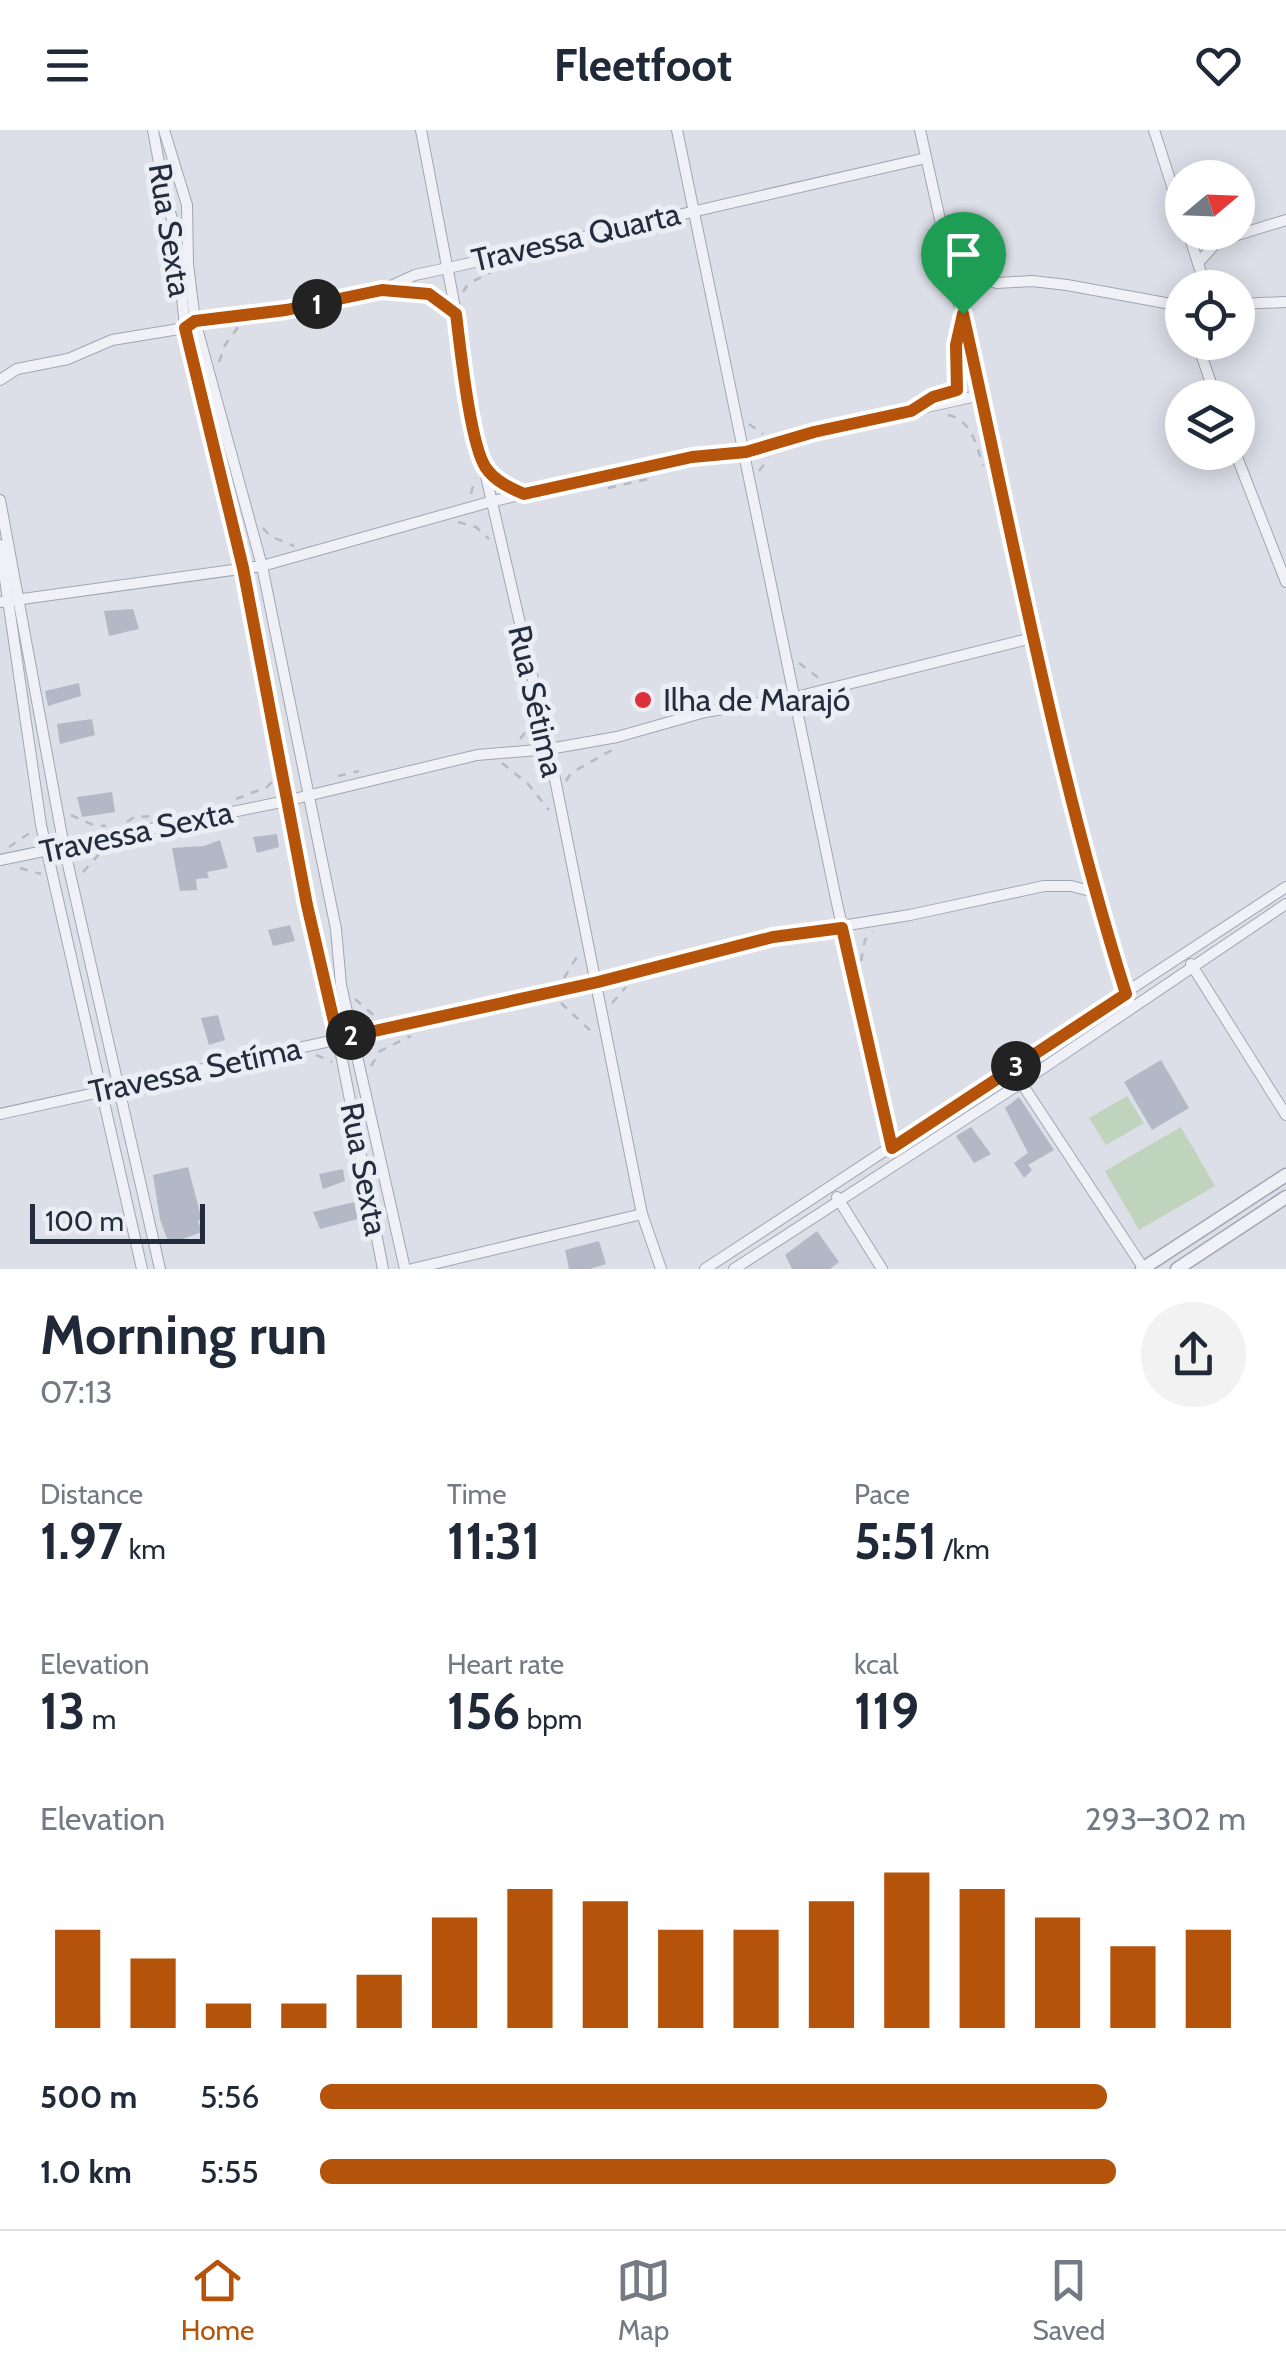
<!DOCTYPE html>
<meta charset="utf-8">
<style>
:root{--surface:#fff;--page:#f2f2f3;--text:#1f2937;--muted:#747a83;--line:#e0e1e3;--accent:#b45309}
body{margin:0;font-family:Cabin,sans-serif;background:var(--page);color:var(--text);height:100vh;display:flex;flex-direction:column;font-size:38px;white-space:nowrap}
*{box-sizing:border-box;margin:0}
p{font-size:32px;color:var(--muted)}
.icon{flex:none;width:55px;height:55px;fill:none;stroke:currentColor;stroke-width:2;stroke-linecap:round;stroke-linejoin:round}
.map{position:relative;height:1139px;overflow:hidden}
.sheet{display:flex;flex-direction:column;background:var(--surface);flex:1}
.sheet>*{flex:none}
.needle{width:65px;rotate:71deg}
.buttons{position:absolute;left:1165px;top:30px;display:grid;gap:20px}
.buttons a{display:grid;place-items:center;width:90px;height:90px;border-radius:50%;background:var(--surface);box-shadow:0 5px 25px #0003;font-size:50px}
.scale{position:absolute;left:30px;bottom:25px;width:175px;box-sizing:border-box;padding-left:10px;border:5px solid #242c3f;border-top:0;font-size:28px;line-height:35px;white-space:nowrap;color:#242c3f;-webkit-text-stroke:8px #ebeff5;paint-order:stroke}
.pin{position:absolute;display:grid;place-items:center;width:85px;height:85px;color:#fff;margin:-102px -42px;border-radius:50% 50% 50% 0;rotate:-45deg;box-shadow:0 0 10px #0007}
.pin .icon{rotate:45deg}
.km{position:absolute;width:50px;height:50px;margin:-25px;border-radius:50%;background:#222;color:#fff;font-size:28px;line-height:50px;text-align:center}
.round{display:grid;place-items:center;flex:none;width:105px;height:105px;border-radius:52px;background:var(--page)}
.overview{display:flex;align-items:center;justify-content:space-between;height:170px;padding:0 40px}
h1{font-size:55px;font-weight:700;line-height:75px}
.stats{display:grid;grid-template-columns:repeat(3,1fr);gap:15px;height:170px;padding:10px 40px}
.stats div{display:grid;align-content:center}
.stats b{font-size:50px;font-weight:700}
.stats small{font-size:28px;font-weight:400}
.stats p{font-size:28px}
.chart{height:280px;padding:20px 40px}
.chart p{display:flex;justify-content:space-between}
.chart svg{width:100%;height:180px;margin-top:10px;stroke:var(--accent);stroke-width:6}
ul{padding:0 40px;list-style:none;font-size:32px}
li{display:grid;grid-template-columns:160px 120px 1fr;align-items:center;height:75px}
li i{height:25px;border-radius:12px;background:var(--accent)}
header{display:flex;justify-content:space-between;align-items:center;height:130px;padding:0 40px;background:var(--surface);font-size:45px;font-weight:700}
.menu{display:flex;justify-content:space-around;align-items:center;height:140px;border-top:2px solid var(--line);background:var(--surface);font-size:28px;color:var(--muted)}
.menu a{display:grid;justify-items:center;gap:5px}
.menu .current{color:var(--accent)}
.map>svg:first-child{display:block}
</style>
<header><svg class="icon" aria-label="menu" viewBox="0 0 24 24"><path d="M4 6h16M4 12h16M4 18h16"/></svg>Fleetfoot<svg class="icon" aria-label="heart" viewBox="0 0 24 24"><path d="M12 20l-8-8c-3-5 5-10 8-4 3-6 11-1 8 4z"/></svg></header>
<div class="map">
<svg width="1286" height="1139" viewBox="0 0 1286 1139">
<rect width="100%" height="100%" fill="#dcdfe8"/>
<g fill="#c0d3bc">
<path d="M1127 966 1144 993 1106 1015 1089 988Z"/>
<path d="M1181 997 1215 1056 1139 1100 1105 1041Z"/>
</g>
<g fill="#b2b8c5">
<path d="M133 479 139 499 109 506 104 481Z"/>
<path d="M79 553 81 566 48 576 45 561Z"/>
<path d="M92 589 95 605 60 614 57 594Z"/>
<path d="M112 662 115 682 82 687 77 667Z"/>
<path d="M277 704 279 717 257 723 253 707Z"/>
<path d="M220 710 228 738 207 742 209 748 196 749 197 760 180 761 172 718 204 716Z"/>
<path d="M290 795 295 811 273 816 268 800Z"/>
<path d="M218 885 225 910 209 915 201 888Z"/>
<path d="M1161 930 1189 978 1152 1000 1124 952Z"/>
<path d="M1019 967 1054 1020 1028 1035 1032 1040 1024 1048 1014 1033 1028 1023 1005 978Z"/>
<path d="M971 997 991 1024 974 1033 956 1006Z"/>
<path d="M188 1037 202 1090 198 1091 202 1102 169 1114 160 1089 153 1045Z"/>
<path d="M343 1039 345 1051 323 1059 319 1044Z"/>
<path d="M354 1072 358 1089 320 1099 313 1082Z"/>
<path d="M817 1101 839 1132 830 1139H792L785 1125Z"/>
<path d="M599 1111 606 1134 590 1139H569L565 1120Z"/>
</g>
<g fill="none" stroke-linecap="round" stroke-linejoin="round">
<g stroke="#a1a6b2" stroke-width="12">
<g id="minor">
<path d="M153 0 165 65 176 103 185 198 243 438 307 775 338 909 383 1139"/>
<path d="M164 0 187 75 188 134 195 191 262 436 336 799 341 855 405 1139"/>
<path d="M421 0 456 183 464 251 549 619 642 1084 661 1139"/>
<path d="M677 0 836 769 892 1018"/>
<path d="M920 0 1062 635 1094 762 1131 878"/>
<path d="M1154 0 1182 87"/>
<path d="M1188 102 1206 158"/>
<path d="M1198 133 1218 111 1286 90"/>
<path d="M953 140 997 153 1032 151 1067 155 1182 176"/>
<path d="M1238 174 1286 172"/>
<path d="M1197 212 1216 268"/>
<path d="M0 250 17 239 68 229 112 210 185 198 195 191 208 189 286 180 382 160 415 145 457 136 926 28"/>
<path d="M1235 322 1286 452"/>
<path d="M0 370 64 717 160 1139"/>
<path d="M0 415 41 695 142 1139"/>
<path d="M0 472 262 436 493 371 693 327 746 322 814 302 981 265"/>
<path d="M0 730 286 671 477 625 549 619 617 607 705 582 796 567 1032 508"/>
<path d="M1191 834 1286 985"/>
<path d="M1018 948 1144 1139"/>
<path d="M0 984 598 852 773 807 910 785 1044 756H1071L1094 762"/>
<path d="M837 1067 882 1139"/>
<path d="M412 1139 642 1084"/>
<path d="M705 1139 1286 757"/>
<path d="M734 1139 1021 953 1286 774"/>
</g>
</g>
<g stroke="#a1a6b2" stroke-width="15">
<g id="tertiary">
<path d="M1142 1139 1286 1045"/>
<path d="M1177 1139 1286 1067"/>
</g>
</g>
<g stroke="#b6bac3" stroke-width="2.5" stroke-dasharray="8 8" stroke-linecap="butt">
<path d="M463 162 468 154 497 139"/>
<path d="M399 164 429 165 443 173"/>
<path d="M219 232 225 215 239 196"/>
<path d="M956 261V215"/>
<path d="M948 285C971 289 977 316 983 336"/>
<path d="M749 294 763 304"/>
<path d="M759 341 769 328"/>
<path d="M608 358 653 348"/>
<path d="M471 364 475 348"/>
<path d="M458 392 476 397 489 409"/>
<path d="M263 398 270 406 294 416"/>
<path d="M799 533 820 549"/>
<path d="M520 609 528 599 530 585"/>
<path d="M502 633 528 654 549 680"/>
<path d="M338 646 359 641"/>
<path d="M566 651 571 643 612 620"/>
<path d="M236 669 267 657 273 651"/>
<path d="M71 685 93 695 106 696"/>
<path d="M127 692 134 687 158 686"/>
<path d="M9 717 31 702"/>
<path d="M20 738 41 744"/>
<path d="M83 742 101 722"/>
<path d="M861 831 865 810 873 802"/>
<path d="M564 848 578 825"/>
<path d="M355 869 379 890"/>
<path d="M561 873 595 905"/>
<path d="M612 873 626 857"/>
<path d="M316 925 332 932"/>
<path d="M371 936 380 921 411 906"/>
</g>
<use href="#minor" stroke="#eff1f6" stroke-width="10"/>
<use href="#tertiary" stroke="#eff1f6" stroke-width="12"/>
</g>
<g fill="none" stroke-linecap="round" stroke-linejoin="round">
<g stroke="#fff" stroke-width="20">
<path id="route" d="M382 160 429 164 456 184C460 215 470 315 486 338 495 351 510 358 524 364L692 327 746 322 814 302 911 281 933 267 957 260 956 215 963 184C1014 412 1056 641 1126 864L892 1018 842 798 773 807 598 852 338 909 307 775 243 438 185 198 195 191 286 180Z"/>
</g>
<use href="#route" stroke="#b45309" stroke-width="12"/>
</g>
<circle fill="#dc313d" stroke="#ebeff5" stroke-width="4" cx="643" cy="570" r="10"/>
<g text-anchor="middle" stroke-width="10" stroke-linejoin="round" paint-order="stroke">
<g font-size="32" fill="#242c3f" stroke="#ebeff5">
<text transform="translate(170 100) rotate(81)" y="11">Rua Sexta</text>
<text transform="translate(576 107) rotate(-13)" y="11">Travessa Quarta</text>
<text transform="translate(536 571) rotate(77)" y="11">Rua Sétima</text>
<text transform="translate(136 702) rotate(-12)" y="11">Travessa Sexta</text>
<text transform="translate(195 940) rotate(-12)" y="11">Travessa Setíma</text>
<text transform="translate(364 1039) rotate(79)" y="11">Rua Sexta</text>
</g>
<g font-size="32" fill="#242c3f" stroke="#ebeff5" text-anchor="start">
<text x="663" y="581">Ilha de Marajó</text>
</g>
</g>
</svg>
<div class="buttons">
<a><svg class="needle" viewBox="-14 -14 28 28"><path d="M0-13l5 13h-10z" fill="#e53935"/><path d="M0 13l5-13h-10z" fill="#747a83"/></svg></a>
<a><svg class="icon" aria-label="locate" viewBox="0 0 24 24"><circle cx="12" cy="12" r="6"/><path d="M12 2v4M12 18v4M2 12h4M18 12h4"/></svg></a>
<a><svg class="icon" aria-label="layers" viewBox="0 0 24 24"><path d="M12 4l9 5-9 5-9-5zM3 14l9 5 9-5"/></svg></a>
</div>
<div class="scale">100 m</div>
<div class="pin" style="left:963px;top:184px;background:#1e9e55"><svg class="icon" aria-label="arrive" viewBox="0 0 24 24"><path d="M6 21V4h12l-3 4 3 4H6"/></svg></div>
<b class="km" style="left:317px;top:174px">1</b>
<b class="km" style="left:351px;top:905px">2</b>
<b class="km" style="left:1016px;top:936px">3</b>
</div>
<section class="sheet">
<div class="overview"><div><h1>Morning run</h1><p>07:13</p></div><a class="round"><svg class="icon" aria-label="share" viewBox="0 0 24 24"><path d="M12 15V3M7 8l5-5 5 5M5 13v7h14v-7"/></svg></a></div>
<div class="stats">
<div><p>Distance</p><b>1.97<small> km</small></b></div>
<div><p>Time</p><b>11:31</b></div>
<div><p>Pace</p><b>5:51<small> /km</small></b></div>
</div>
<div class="stats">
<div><p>Elevation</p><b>13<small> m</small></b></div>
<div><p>Heart rate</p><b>156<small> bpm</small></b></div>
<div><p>kcal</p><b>119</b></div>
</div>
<div class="chart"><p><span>Elevation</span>293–302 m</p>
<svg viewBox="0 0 160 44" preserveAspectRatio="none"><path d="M5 44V20M15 44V27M25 44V38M35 44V38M45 44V31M55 44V17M65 44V10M75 44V13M85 44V20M95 44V20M105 44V13M115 44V6M125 44V10M135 44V17M145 44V24M155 44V20"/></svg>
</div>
<ul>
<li><b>500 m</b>5:56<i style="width:85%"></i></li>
<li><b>1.0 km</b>5:55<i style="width:86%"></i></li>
</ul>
</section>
<nav class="menu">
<a class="current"><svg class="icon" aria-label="home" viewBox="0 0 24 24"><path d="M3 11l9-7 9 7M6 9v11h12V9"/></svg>Home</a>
<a><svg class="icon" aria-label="map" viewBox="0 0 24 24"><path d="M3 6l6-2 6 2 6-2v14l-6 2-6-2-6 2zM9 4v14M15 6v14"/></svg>Map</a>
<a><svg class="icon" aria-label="saved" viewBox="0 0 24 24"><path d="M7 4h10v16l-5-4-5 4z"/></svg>Saved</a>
</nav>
